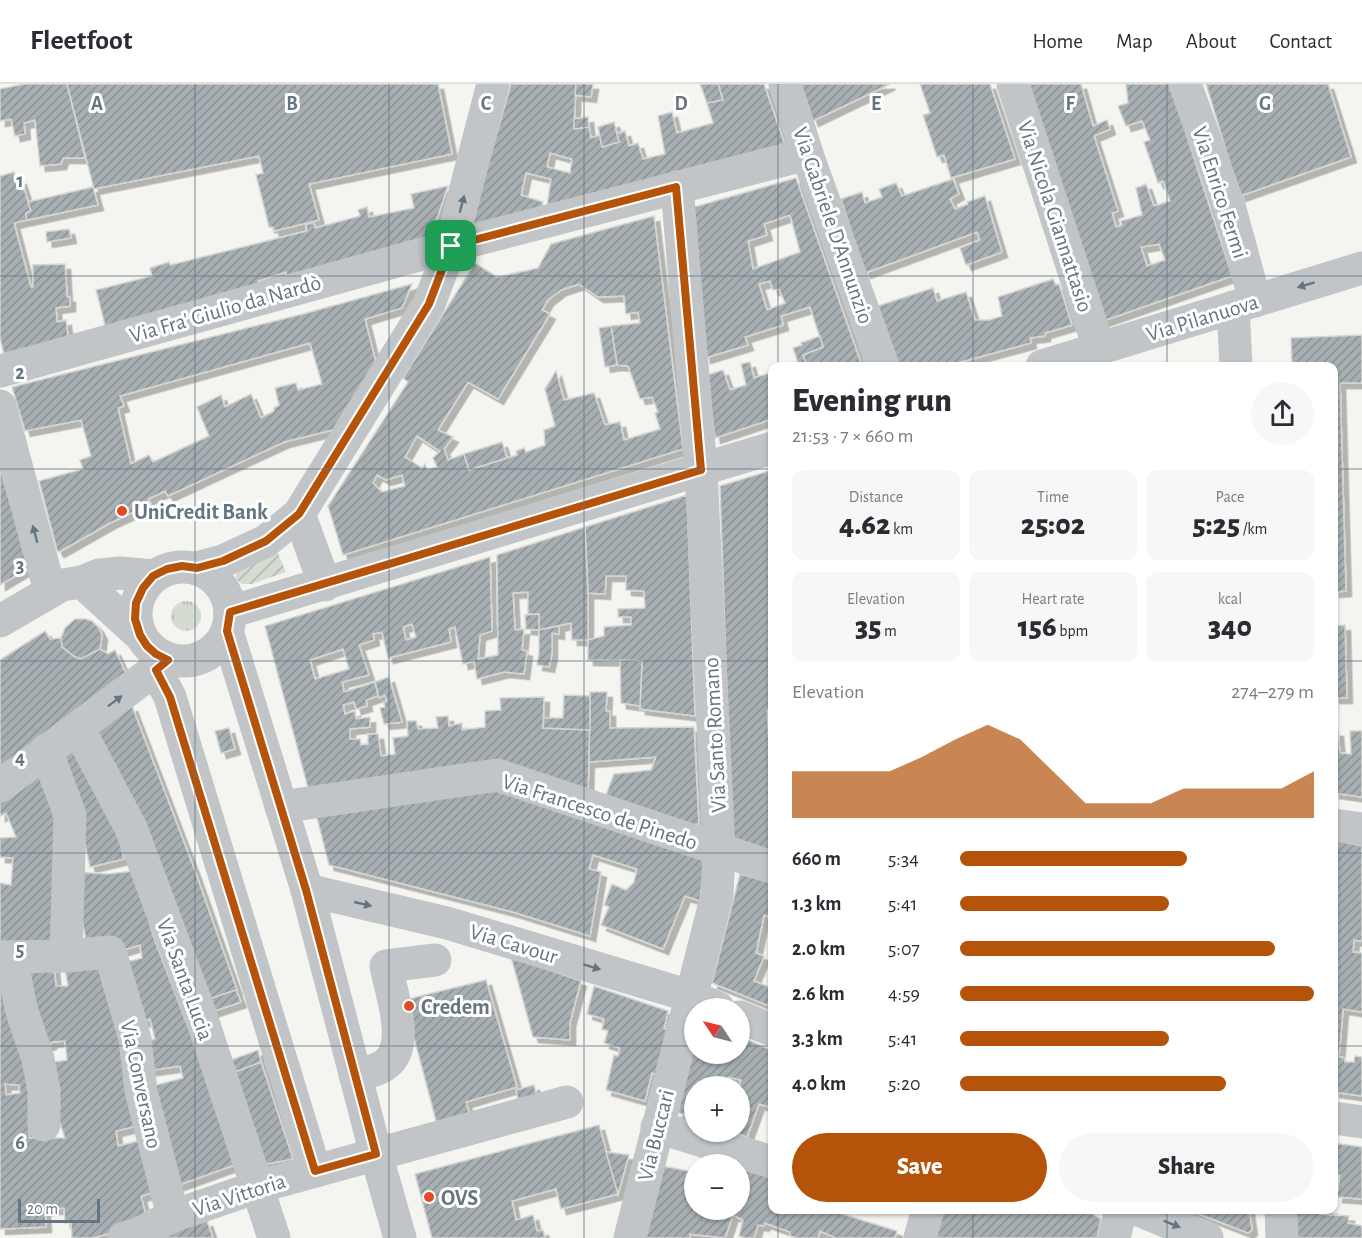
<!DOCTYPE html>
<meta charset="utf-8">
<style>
:root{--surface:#fff;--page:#f7f7f7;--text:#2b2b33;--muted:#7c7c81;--line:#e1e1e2;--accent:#b45309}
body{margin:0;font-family:"Alegreya Sans",sans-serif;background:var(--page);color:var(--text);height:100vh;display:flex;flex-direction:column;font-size:22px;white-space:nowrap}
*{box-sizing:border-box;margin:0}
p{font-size:20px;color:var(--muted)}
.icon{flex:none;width:33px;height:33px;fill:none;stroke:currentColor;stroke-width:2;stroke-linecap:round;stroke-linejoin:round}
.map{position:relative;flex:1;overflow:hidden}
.side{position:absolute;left:768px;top:278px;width:570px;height:852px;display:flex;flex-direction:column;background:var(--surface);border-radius:12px;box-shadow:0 2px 4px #0004}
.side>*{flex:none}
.needle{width:39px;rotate:305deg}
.buttons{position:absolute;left:684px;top:914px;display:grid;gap:12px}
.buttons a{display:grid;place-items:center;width:66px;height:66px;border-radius:50%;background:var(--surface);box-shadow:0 2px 4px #0004;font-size:30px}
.scale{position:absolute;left:18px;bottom:15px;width:82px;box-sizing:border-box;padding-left:6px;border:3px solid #647581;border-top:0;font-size:16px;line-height:21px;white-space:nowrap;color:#647581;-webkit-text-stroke:4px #fff;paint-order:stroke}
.pin{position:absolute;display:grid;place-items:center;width:51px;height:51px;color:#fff;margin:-26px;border-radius:12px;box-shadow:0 3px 9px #0006}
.round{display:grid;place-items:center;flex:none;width:63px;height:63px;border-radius:32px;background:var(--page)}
.headline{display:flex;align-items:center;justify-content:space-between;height:102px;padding:0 24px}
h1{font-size:33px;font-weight:800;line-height:45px}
.stats{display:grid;grid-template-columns:repeat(3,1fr);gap:9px;height:102px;padding:6px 24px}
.stats div{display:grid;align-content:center;border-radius:12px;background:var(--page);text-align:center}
.stats b{font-size:30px;font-weight:800}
.stats small{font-size:16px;font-weight:400}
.stats p{font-size:16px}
.chart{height:168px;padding:12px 24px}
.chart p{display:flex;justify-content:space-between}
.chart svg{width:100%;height:108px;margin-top:6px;fill:var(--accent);opacity:.7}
.button{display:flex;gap:12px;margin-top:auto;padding:12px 24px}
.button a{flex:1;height:69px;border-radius:36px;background:var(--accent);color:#fff;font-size:24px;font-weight:800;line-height:69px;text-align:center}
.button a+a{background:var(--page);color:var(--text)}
ul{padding:0 24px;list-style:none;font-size:20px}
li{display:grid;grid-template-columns:96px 72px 1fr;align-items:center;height:45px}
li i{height:15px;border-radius:8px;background:var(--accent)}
header{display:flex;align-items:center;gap:36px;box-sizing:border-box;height:84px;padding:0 30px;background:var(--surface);border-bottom:2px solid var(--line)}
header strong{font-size:28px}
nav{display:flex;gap:33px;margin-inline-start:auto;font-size:21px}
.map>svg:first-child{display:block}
</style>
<header>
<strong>Fleetfoot</strong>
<nav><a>Home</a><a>Map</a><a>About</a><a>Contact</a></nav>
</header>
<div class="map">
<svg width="1362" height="1154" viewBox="0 0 1362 1154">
<defs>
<pattern id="grass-tufts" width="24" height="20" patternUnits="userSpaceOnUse" patternTransform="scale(1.5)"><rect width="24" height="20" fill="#d5dbd1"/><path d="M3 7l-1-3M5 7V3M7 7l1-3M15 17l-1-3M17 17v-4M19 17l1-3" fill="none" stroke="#b0b6af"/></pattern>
<pattern id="garden-furrows" width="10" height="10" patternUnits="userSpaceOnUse" patternTransform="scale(1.5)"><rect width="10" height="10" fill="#d5dbd1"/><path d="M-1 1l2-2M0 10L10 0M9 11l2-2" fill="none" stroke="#b0b6af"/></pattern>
<pattern id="building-hatch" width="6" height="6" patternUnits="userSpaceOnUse" patternTransform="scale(1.5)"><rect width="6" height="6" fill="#a7afb3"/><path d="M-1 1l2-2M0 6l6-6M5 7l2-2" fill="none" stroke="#8c9397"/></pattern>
<filter id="shadow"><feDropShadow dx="5.5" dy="5.5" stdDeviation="0" flood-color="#0004"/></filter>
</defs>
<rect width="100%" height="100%" fill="#f4f4f0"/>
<circle fill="url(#grass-tufts)" cx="186" cy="532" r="15"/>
<path fill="url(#garden-furrows)" d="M277 467 286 488 252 500H242L236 495V487Z"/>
<g fill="url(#building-hatch)" stroke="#d5d5d3" stroke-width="1.5" fill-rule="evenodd" filter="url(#shadow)">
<path d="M24 0H67L85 74H63L61 80 40 82 35 36 24 39 25 50 15 52 11 35 0 37V5Z"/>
<path d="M67 0H438L452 70 309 100 319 136 274 147 273 143H269L256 91 263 89 259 72 94 105Z"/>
<path d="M511 0H576L574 45 589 43 591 54 600 51 602 63 619 58 616 50 625 47 629 62 638 59 643 75 665 70 658 32 672 28 677 49 713 39 707 19 723 16 718 0H764L785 61 546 129 551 95 526 89 521 111 543 118 540 130 470 144ZM550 69 572 75 570 89 547 83Z"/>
<path d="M576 0H593L591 13 575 11Z"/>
<path d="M700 0H718L723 16 707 19Z"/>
<path d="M801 0H890L813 37Z"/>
<path d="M920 0H990L1015 75 951 94 944 71 937 73 923 31 930 29Z"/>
<path d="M1025 0H1081L1093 42 1107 36 1110 45 1094 52 1118 127 1112 129 1116 143 1122 141 1121 137 1142 131 1136 104 1146 100 1154 122 1170 117 1163 97 1158 99 1144 58 1150 56 1142 37 1126 42 1118 22 1128 19 1126 0H1170L1232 192 1100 238ZM1159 160 1165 176 1147 182 1141 163Z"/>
<path d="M1206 0H1328L1351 73 1240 112Z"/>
<path d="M588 33 589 43 574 45V35Z"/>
<path d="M614 38 619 58 602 63 598 43Z"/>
<path d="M14 88 16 96 21 95 31 127 26 129 27 136 14 139 31 203H33V181L65 180 67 213H70V222L56 224 57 238 66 236 68 253 4 270 0 254V92Z"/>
<path d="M796 94 862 282H806L803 271 823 263 810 223 781 232 783 241 745 253 748 261 705 274 687 125ZM790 131 800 168 753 185 748 157 767 151 764 140ZM770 197 773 206 779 205 785 219 767 226 759 200Z"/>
<path d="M953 95 959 110 950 115 955 125 968 120 967 118 985 112 1002 168 966 181 960 164 980 156 977 148 865 189 841 115 862 108 865 119 882 113 879 105 896 99 902 112Z"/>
<path d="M448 102 428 161 288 197 286 188 258 197 260 205 106 245 96 206 152 192 150 184 169 178 170 181 307 147 306 141 314 138 315 144 360 132 358 126 367 123 369 133 414 124 411 110Z"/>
<path d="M93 103 98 121 27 136 26 129 31 127 28 118Z"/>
<path d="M654 132 683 365 343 471 328 422 408 298 403 294 475 179 497 193 538 184 551 160ZM579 200 598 213 624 212 626 230 638 228 640 239 611 242 617 281 628 282 640 315 652 313 658 328 655 329 660 345 624 356 620 338 605 341 594 309 564 316 556 287 545 305 555 342 544 346 545 361 526 368 524 364 516 367 517 371 469 386 464 370 448 376 444 365 453 353 438 346 468 298 498 315 550 230 542 226 548 216 561 206ZM417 352 440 367 433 374 437 383 427 385 425 380 422 384 405 373ZM377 391 386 396 402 391 405 402 382 408 373 399Z"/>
<path d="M69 145 71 154 47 158 46 148Z"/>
<path d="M1053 195 1056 201 1059 200 1072 241 1045 249V252L1030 254 1031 259 946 282H899L878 222 933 204 937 217 966 208 975 236H989L1002 232 998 213Z"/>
<path d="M412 200 402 224 365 235 376 279 336 345 284 358 168 412 165 407 148 415 151 420 110 439 59 468 57 466 39 397 83 385 80 376 91 372 81 336 25 347 12 303 303 230ZM310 259 322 300 298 306 296 299 275 304 279 321 274 324V327L261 334 251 310 225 323 221 311 197 323 209 352 153 378 149 371 131 380 118 324 124 322 120 312Z"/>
<path d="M611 242 617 281 605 283 599 244Z"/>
<path d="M1362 251V299H1340L1346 507 1334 508V282H1292L1291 254Z"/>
<path d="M820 252 823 263 803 271 807 282H799L793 264 802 261 801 259Z"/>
<path d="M750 278 754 294 772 288V335L715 354 707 291 723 286 730 306 746 301 741 280Z"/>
<path d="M1206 279V282H1157V280Z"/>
<path d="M502 358 507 374 469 386 464 370Z"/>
<path d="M0 384 29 484 0 501Z"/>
<path d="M772 386V625L767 626 772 709V771L732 759 720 402Z"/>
<path d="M687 411 695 632 640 625 642 577 588 576V556L604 552V543L631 541V533H618V525L645 524 644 507 626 506V492H606L605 510 588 509 585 443Z"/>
<path d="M585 443 588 509V556H572L571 539 539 546V530H528V508L513 509 515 546 524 545 522 566 527 567 524 590 504 588 477 595 474 577 463 580 455 543 449 545 451 558 388 574 382 548 373 550 374 556 359 561 369 591 342 598 344 608 375 598 378 612 366 616 367 622 356 625 354 618 343 621 345 630 355 627 356 635 370 633V643L350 645V655H360L361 661 368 660V650H378L381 672 395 670 393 654 408 652 407 637H416L418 645 438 644 436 633 448 632 449 642 462 639V646L485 643V627L501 626 500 614 544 613 543 644 590 646 588 705 309 708 265 542 490 473 492 547 480 551 478 575 498 571 497 471ZM412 540 416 553 406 556 403 543ZM343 565 349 585 315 595 310 576Z"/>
<path d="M539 530V546L526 545 525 531Z"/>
<path d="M75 535H86L92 537 98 543 102 551 100 565 81 575 75 573 62 563 61 554 65 544Z"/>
<path d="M1345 541 1347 614H1334V542Z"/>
<path d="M559 542V550L552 549V570L549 583 537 581 539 568V546Z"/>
<path d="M45 547 50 555 61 554 62 563 75 573 81 575 100 565 108 570 115 566 128 594 0 687V576Z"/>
<path d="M620 576 642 577 640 622 621 619Z"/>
<path d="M389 593 402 638 384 640 380 624 385 623 384 618 387 617 385 611 379 614 375 598Z"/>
<path d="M590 608H607L606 627H610V644L694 643 699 740 693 741 606 711 614 690 651 686 656 673 589 678Z"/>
<path d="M564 611 590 612V646L543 644 544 634H563Z"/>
<path d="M132 622 195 787 237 906 206 916 92 649Z"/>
<path d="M229 644 235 665 221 669 215 647Z"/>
<path d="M1334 647H1338L1340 669 1351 670 1350 647H1362V713L1334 709Z"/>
<path d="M76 661 116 742 124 775 90 783 83 751 58 673Z"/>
<path d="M46 681 58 708 52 867H0V799L11 801 13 774 0 773V754L16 753 6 729 0 732V714Z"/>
<path d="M497 707 704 776 700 817 685 812 663 865 601 841 609 823 604 821 612 800 626 806 634 798 637 785 593 771 589 785 601 788 590 852 513 828 329 781 316 730Z"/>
<path d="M1334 756 1362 762V857L1354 856 1353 868 1362 869V928L1343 925 1339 973 1345 974V978H1354L1355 972 1362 973V1012L1334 1008Z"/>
<path d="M133 787 155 857 240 1079 173 1103 149 1003 183 994 180 982 146 987 141 959 155 955 150 935 141 938 119 880 142 874 140 861 117 868 88 865 72 788 108 790Z"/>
<path d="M740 790 772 799V834L764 831 756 869 764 872 754 897 769 903 772 893V923L712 899Z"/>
<path d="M511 873 581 897 570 938V956L533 953Z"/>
<path d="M106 877 141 1041 116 1047 118 1062 142 1056 159 1107 141 1112 148 1140 92 1154H72L71 1138 65 1139 64 1124 45 1126 46 1143 0 1145V882L5 881 30 1015 29 1054H65L57 1030 54 978 67 976 65 957 51 958V960L42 962 24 886 54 882 56 902H68L64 880ZM5 1000 19 1001 20 1009 6 1011Z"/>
<path d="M486 896 517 1003 466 1018 472 1040 439 1048 404 916Z"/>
<path d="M594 902 668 927 664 945 670 946 657 991 652 989 645 1017 606 1006 614 971 618 972 620 964 604 959 608 947 602 945 604 935 587 930Z"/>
<path d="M236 906 241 918 211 928 206 916Z"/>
<path d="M740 953 772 966V1024L759 1020 747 1053 730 1047H740L739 1002 741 996 728 993 726 1002H694V1035L677 1028 694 963V969H740Z"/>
<path d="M258 966 261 978 230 990 226 978Z"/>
<path d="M261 978 293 1075 261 1081 230 990Z"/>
<path d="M534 1001 538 1017 519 1021 516 1006Z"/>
<path d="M599 1041 618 1110 561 1125 556 1105 512 1117 516 1136 533 1131 537 1147 543 1146 545 1154H432L415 1090Z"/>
<path d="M1334 1059 1362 1063V1115L1337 1113 1340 1091 1334 1090Z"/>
<path d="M606 1068 629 1071 618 1110Z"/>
<path d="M702 1073 723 1080H701Z"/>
<path d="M662 1082 694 1088V1125H740V1085L772 1093V1125H841L839 1129 897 1147 895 1154H836L820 1147 818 1154H797L790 1152V1148L765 1139 764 1142 758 1141 754 1154H745L739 1152 743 1136 733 1131 725 1154 690 1150V1154H642Z"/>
<path d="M940 1125H1084L1101 1135 1097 1154H931Z"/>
<path d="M1186 1125H1249L1252 1146 1248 1149Z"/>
<path d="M1291 1125H1320V1130L1349 1132 1348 1139 1362 1142V1154H1292Z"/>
<path d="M1320 1125H1332L1331 1131 1320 1130Z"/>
<path d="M207 1137 213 1154H151Z"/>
</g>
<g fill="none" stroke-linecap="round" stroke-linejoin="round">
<g stroke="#c2c5c8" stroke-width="33">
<path d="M785 0 807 70 883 282"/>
<path d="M1013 0 1099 264"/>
<path d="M1185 0 1230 125 1255 217"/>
<path d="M1233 223 1236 282"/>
<path d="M1042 282 1362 184"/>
<path d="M0 287 451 162 807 70"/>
<path d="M0 322 50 507"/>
<path d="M299 430 325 501"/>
<circle cx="183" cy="530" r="47"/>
<path d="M197 484 223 477 266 457 299 430 429 220 451 162 493 0"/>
<path d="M82 498 140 551"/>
<path d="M230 528 772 364"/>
<path d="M0 537 62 501 82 498 99 491 120 489 153 492"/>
<path d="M227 547 307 806 376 1070 400 1154"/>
<path d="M156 586 170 613 315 1087"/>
<path d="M78 644 131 744 201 932 274 1154"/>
<path d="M46 666 70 731 66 872"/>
<path d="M0 702 168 576"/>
<path d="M281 723 497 691 772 783"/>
<path d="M1334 741 1362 745"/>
<path d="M307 806 447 839 690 912 718 924"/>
<path d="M0 873 66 872 110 868 135 955 141 1007 173 1132"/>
<path d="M11 874 22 928 38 975 44 1006V1041"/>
<path d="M740 933 772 946"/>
<path d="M355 991C365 989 377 987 386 980 411 961 391 909 386 882L435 876"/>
<path d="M1334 1034 1362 1038"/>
<path d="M657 1043 772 1078"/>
<path d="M1136 1125 1207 1154"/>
<path d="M1281 1125 1282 1154"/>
<path d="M124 1154 138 1150 173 1132 257 1103 567 1018"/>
<path d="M630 1154 717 811 719 766 701 386 677 103"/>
<path d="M920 1154 928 1125"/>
<path d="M1114 1154 1121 1125"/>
</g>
</g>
<defs><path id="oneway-solid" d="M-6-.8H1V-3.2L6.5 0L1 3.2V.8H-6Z" transform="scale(1.5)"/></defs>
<g fill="#647581">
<use href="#oneway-solid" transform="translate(462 120) rotate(-75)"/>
<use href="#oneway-solid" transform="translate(1306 201) rotate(163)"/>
<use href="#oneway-solid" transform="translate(35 450) rotate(-105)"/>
<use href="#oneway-solid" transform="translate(115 617) rotate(-37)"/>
<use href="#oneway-solid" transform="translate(363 820) rotate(13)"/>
<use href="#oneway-solid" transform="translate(592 883) rotate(17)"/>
<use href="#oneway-solid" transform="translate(1172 1140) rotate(22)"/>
</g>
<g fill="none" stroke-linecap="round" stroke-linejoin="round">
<g stroke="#fff" stroke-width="12">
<path id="route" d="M676 103 701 386 230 528 227 547 306 806 376 1070 315 1087 170 613 156 586 168 576 156 570 147 562 140 551 135 535 136 519 143 504 153 492 167 485 182 482 197 484 223 477 266 457 299 430 429 220 451 162Z"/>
</g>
<use href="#route" stroke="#b45309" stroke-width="8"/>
</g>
<path fill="none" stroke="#647581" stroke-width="1.5" stroke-opacity="0.55" d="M195 0V1154M389 0V1154M584 0V1154M778 0V282M973 0V282M1167 0V282M0 192H1362M0 385H772M1334 385H1362M0 577H772M1334 577H1362M0 769H772M1334 769H1362M0 962H694M740 962H772M1334 962H1362M778 1125V1154M973 1125V1154M1167 1125V1154"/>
<g fill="#e04b25" stroke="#fff" stroke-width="2">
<circle cx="122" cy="427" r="6"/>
<circle cx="409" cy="922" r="6"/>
<circle cx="429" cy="1113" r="6"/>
</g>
<g text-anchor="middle" stroke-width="6" stroke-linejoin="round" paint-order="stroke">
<g font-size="22" fill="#647581" stroke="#fff">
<text transform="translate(1221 108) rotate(72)" y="8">Via Enrico Fermi</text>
<text transform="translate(1056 132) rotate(72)" y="8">Via Nicola Giannattasio</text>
<text transform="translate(834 141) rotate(71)" y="8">Via Gabriele D'Annunzio</text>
<text transform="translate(225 224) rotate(-16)" y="8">Via Fra' Giulio da Nardò</text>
<text transform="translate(1202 233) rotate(-17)" y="8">Via Pilanuova</text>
<text transform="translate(714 651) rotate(-93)" y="8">Via Santo Romano</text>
<text transform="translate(600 727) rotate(18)" y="8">Via Francesco de Pinedo</text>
<text transform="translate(514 859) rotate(17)" y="8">Via Cavour</text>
<text transform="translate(186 895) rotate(70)" y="8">Via Santa Lucia</text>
<text transform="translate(142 1000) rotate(78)" y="8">Via Conversano</text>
<text transform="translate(655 1051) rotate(-76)" y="8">Via Buccari</text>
<text transform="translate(239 1110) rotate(-18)" y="8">Via Vittoria</text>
</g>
<g font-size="22" font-weight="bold" fill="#647581" stroke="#fff" text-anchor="start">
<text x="134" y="435">UniCredit Bank</text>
<text x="421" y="930">Credem</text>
<text x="441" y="1121">OVS</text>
</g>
</g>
<g font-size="20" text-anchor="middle" font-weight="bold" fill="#647581" stroke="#fff" stroke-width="6" stroke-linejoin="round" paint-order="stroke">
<text x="97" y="26">A</text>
<text x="292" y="26">B</text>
<text x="486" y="26">C</text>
<text x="681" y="26">D</text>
<text x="876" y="26">E</text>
<text x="1070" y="26">F</text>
<text x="1265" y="26">G</text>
<text x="20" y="103">1</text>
<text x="20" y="295">2</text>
<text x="20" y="488">3</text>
<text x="20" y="680">4</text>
<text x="20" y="872">5</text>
<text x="20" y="1065">6</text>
</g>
</svg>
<div class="buttons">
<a><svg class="needle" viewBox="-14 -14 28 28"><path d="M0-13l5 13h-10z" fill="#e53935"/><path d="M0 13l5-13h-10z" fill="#7c7c81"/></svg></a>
<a>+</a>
<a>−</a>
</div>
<div class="scale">20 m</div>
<div class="pin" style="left:451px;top:162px;background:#1e9e55"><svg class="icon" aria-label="arrive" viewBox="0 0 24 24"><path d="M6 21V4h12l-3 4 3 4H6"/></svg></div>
<section class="side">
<div class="headline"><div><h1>Evening run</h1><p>21:53 · 7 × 660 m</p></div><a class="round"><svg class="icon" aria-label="share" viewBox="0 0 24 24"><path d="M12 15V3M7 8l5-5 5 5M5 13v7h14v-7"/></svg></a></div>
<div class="stats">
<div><p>Distance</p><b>4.62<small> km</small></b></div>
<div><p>Time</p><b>25:02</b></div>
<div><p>Pace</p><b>5:25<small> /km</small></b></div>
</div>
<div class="stats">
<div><p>Elevation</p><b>35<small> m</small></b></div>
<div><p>Heart rate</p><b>156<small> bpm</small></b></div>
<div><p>kcal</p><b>340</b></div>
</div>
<div class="chart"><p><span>Elevation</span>274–279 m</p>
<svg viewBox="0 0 160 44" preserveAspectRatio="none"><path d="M0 44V25L10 25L20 25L30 25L40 19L50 12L60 6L70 12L80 25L90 38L100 38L110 38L120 32L130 32L140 32L150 32L160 25V44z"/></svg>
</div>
<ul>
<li><b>660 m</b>5:34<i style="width:64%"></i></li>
<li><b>1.3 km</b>5:41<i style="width:59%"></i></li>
<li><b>2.0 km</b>5:07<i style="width:89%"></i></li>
<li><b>2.6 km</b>4:59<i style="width:100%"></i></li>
<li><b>3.3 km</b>5:41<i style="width:59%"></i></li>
<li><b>4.0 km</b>5:20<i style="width:75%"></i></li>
</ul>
<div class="button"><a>Save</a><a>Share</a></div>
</section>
</div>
